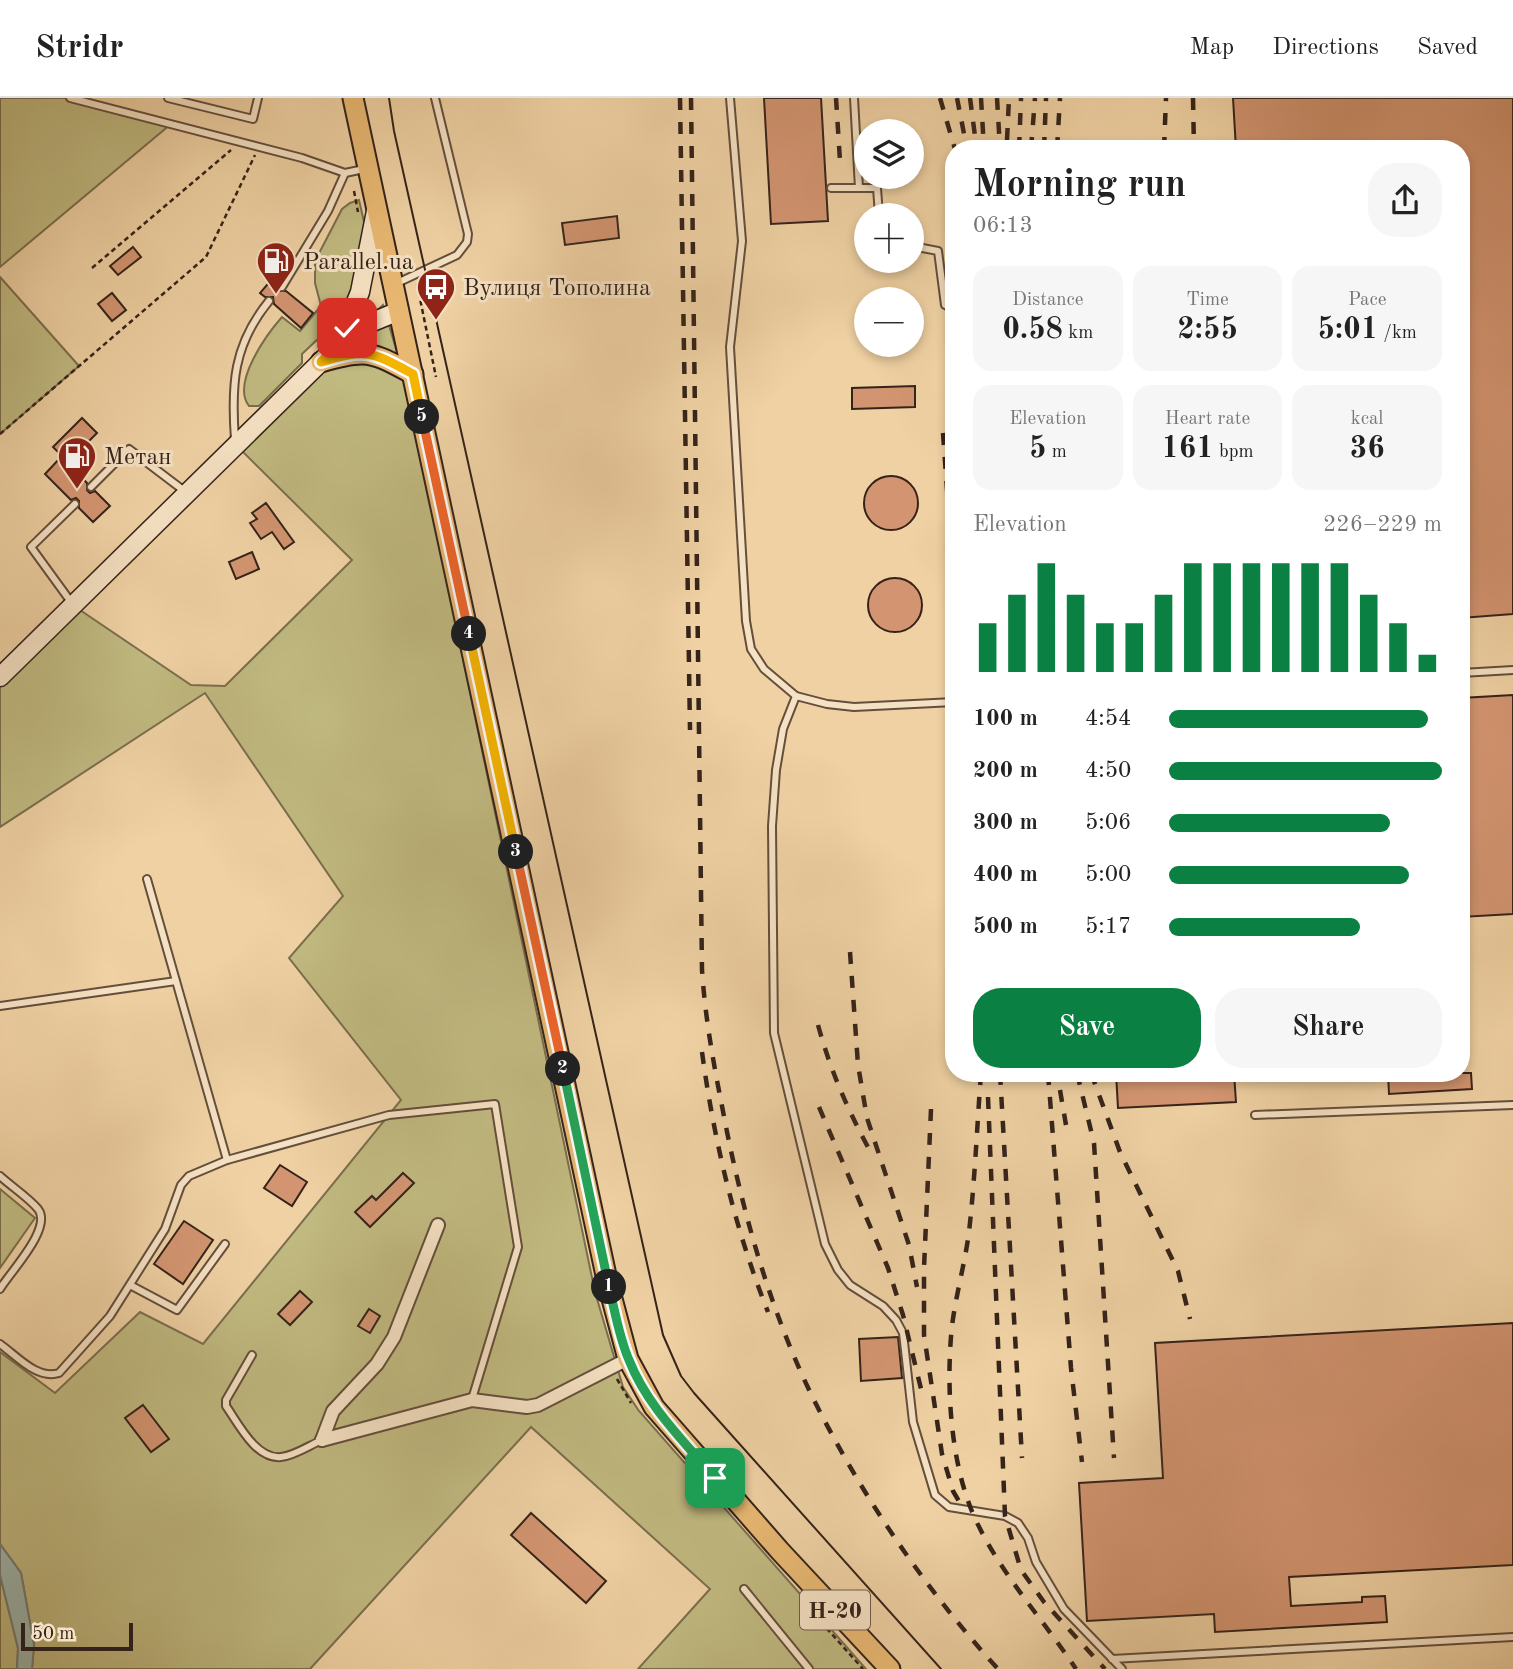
<!DOCTYPE html>
<meta charset="utf-8">
<style>
:root{--surface:#fff;--page:#f6f6f6;--text:#222;--muted:#767676;--line:#e0e0e0;--accent:#0b8043}
body{margin:0;font-family:"Old Standard TT",serif;background:var(--page);color:var(--text);height:100vh;display:flex;flex-direction:column;font-size:26px;white-space:nowrap}
*{box-sizing:border-box;margin:0}
p{font-size:23px;color:var(--muted)}
.icon{flex:none;width:38px;height:38px;fill:none;stroke:currentColor;stroke-width:2;stroke-linecap:round;stroke-linejoin:round}
.map{position:relative;flex:1;overflow:hidden}
.details{position:absolute;left:945px;top:42px;width:525px;height:942px;display:flex;flex-direction:column;background:var(--surface);border-radius:28px;box-shadow:0 4px 10px #0003}
.details>*{flex:none}
.tools{position:absolute;left:854px;top:21px;display:grid;gap:14px}
.tools a{display:grid;place-items:center;width:70px;height:70px;border-radius:50%;background:var(--surface);box-shadow:0 4px 10px #0003;font-size:35px}
.scale{position:absolute;left:21px;bottom:18px;width:112px;box-sizing:border-box;padding-left:7px;border:4px solid #35231a;border-top:0;font-size:19px;line-height:24px;white-space:nowrap;color:#35231a;-webkit-text-stroke:5px #f5e1c3;paint-order:stroke}
.pin{position:absolute;display:grid;place-items:center;width:60px;height:60px;color:#fff;margin:-30px;border-radius:14px;box-shadow:0 4px 10px #0006}
.km{position:absolute;width:35px;height:35px;margin:-18px;border-radius:50%;background:#222;color:#fff;font-size:19px;line-height:35px;text-align:center}
.round{display:grid;place-items:center;flex:none;width:74px;height:74px;border-radius:28px;background:var(--page)}
.head{display:flex;align-items:center;justify-content:space-between;height:119px;padding:0 28px}
h1{font-size:38px;font-weight:600;line-height:52px}
.metrics{display:grid;grid-template-columns:repeat(3,1fr);gap:10px;height:119px;padding:7px 28px}
.metrics div{display:grid;align-content:center;border-radius:18px;background:var(--page);text-align:center}
.metrics b{font-size:30px;font-weight:600}
.metrics small{font-size:19px;font-weight:400}
.metrics p{font-size:19px}
.chart{height:196px;padding:14px 28px}
.chart p{display:flex;justify-content:space-between}
.chart svg{width:100%;height:126px;margin-top:7px;stroke:var(--accent);stroke-width:6}
.cta{display:flex;gap:14px;margin-top:auto;padding:14px 28px}
.cta a{flex:1;height:80px;border-radius:28px;background:var(--accent);color:#fff;font-size:28px;font-weight:600;line-height:80px;text-align:center}
.cta a+a{background:var(--page);color:var(--text)}
ul{padding:0 28px;list-style:none;font-size:23px}
li{display:grid;grid-template-columns:112px 84px 1fr;align-items:center;height:52px}
li i{height:18px;border-radius:9px;background:var(--accent)}
header{display:flex;align-items:center;gap:42px;box-sizing:border-box;height:98px;padding:0 35px;background:var(--surface);border-bottom:2px solid var(--line)}
header strong{font-size:33px}
nav{display:flex;gap:38px;margin-inline-start:auto;font-size:24px}
.map>svg:first-child{display:block}
</style>
<header>
<strong>Stridr</strong>
<nav><a>Map</a><a>Directions</a><a>Saved</a></nav>
</header>
<div class="map">
<svg width="1513" height="1571" viewBox="0 0 1513 1571">
<rect width="100%" height="100%" fill="#efd1a3"/>
<filter id="stains"><feTurbulence type="fractalNoise" baseFrequency=".00286" numOctaves="4"/><feColorMatrix values="0 0 0 0 .2 0 0 0 0 .09 0 0 0 0 .02 0 0 0 .5 -.17"/></filter>
<radialGradient id="worn" r=".72"><stop offset=".6" stop-color="#630" stop-opacity="0"/><stop offset="1" stop-color="#630" stop-opacity=".3"/></radialGradient>
<g fill="#c0b980" stroke="#7a6e4d" stroke-width="2">
<path d="M0 0H70L171 26 0 169Z"/>
<path d="M359 102 365 128 355 191 342 223H337L302 256V265L259 308H249C231 285 267 236 282 219L300 233 321 208 315 185V163L342 111 350 105Z"/>
<path d="M0 179 79 268 0 336Z"/>
<path d="M383 207 404 278 595 1194 623 1289 639 1313 866 1571H638L710 1491 531 1329 310 1571H32L34 1547 21 1475 0 1446V1254L55 1295 140 1214 203 1246 401 1002 289 860 343 798 205 595 0 729V579L74 508 191 587 225 588 352 462 236 347 323 261Z"/>
<path d="M0 1091 35 1120 0 1170Z"/>
<path d="M0 1477 18 1550 17 1571H0Z"/>
</g>
<path fill="#9cb5ae" stroke="#737b73" stroke-width="2" d="M0 1446 21 1475 34 1547 32 1571H17L18 1550 0 1477Z"/>
<g fill="#d39571" stroke="#35231a" stroke-width="2">
<path d="M764 0H821L828 123 771 126Z"/>
<path d="M1233 0H1513V516L1461 520V51H1236Z"/>
<path d="M617 118 619 140 565 147 562 125Z"/>
<path d="M133 149 141 159 118 177 110 168Z"/>
<path d="M272 181 278 185 279 193H286L313 215 301 230 274 206 273 199H265L260 195Z"/>
<path d="M112 195 126 212 112 223 98 206Z"/>
<path d="M915 288V309L852 311V290Z"/>
<path d="M82 320 97 335 68 364 53 349Z"/>
<path d="M61 359 87 385V392L90 395 95 393 110 408 93 424 79 410V403L76 400 71 402 45 376Z"/>
<circle cx="891" cy="405" r="27"/>
<path d="M266 405 294 444 284 451 272 434 261 441 250 425 257 421 252 415Z"/>
<path d="M252 454 259 471 236 481 229 464Z"/>
<circle cx="895" cy="507" r="27"/>
<path d="M1513 597V816L1461 819V600Z"/>
<path d="M1116 975H1234L1236 1004 1118 1010Z"/>
<path d="M1388 975H1471L1472 991 1389 996Z"/>
<path d="M280 1067 307 1084 292 1108 264 1090Z"/>
<path d="M403 1075 414 1085 370 1129 355 1114 372 1098 376 1102Z"/>
<path d="M184 1123 213 1142 183 1186 154 1166Z"/>
<path d="M300 1193 312 1204 290 1227 278 1216Z"/>
<path d="M369 1211 380 1218 370 1235 358 1228Z"/>
<path d="M1513 1225V1467L1289 1479 1291 1508 1362 1504V1499L1385 1498 1387 1524 1215 1534 1214 1516 1087 1523 1079 1385 1163 1380 1155 1245Z"/>
<path d="M898 1239 902 1280 861 1283 859 1241Z"/>
<path d="M143 1307 169 1341 151 1354 125 1320Z"/>
<path d="M531 1415 606 1483 586 1505 511 1437Z"/>
</g>
<g fill="none" stroke-linecap="round" stroke-linejoin="round">
<g stroke="#644e3c" stroke-width="10">
<g id="lane">
<path d="M70 0 302 60 345 75 364 71"/>
<path d="M168 0 253 21 258 0"/>
<path d="M730 0 742 143 730 249 746 523 751 551 764 571 796 598 827 606 854 609 954 604"/>
<path d="M854 0 859 90"/>
<path d="M831 90H877L879 117"/>
<path d="M912 148 938 153 945 207 954 212"/>
<path d="M395 186 457 157 467 144 468 136 435 0"/>
<path d="M282 189 328 113 345 75"/>
<path d="M235 342C231 287 233 247 269 203"/>
<path d="M91 389 129 351 187 395"/>
<path d="M71 504 31 449 75 406"/>
<path d="M1461 575 1513 572"/>
<path d="M796 598 783 631 776 672 772 728 774 935 825 1146 838 1172 850 1187 883 1208 896 1222 903 1235 913 1324 935 1397 949 1409 1005 1418 1018 1425 1028 1440 1036 1464 1064 1511 1122 1571"/>
<path d="M147 781 227 1062"/>
<path d="M0 908 176 883"/>
<path d="M1255 1017 1513 1007"/>
<path d="M0 1078C12 1089 28 1099 38 1111 53 1130 10 1174 0 1191"/>
<path d="M130 1187 177 1212 225 1146"/>
<path d="M0 1246C17 1258 37 1282 59 1275L110 1218 165 1131 181 1087 189 1078 227 1062 389 1017 495 1006 518 1149 472 1301"/>
<path d="M252 1257 226 1302V1308C238 1325 256 1362 281 1359 294 1358 310 1347 322 1342"/>
<path d="M744 1491 809 1571"/>
<path d="M1112 1561 1513 1539"/>
</g>
</g>
<g stroke="#644e3c" stroke-width="16">
<g id="street">
<path d="M322 1342 472 1302 527 1309 538 1307 628 1261"/>
<path d="M322 1342 333 1313 377 1266 394 1239 438 1127"/>
</g>
</g>
<g stroke="#35231a" stroke-width="21">
<g id="secondary">
<path d="M340 244 360 194 376 113"/>
<path d="M0 579 338 247 370 225 399 213"/>
</g>
</g>
<g stroke="#35231a" stroke-width="23">
<g id="primary">
<path d="M353 0 607 1182 628 1261 654 1309 780 1453 890 1571"/>
<path d="M321 264C367 250 372 254 413 276"/>
</g>
</g>
<g stroke="#35231a" stroke-width="2.5" stroke-dasharray="5 3.5" stroke-linecap="butt">
<path d="M354 93 358 114"/>
<path d="M92 170 231 52"/>
<path d="M417 186 436 279"/>
<path d="M0 336 206 159 255 57"/>
<path d="M617 1281 631 1305"/>
<path d="M821 1524 863 1571"/>
</g>
<use href="#lane" stroke="#f5e1c3" stroke-width="6"/>
<use href="#street" stroke="#f5e1c3" stroke-width="12"/>
<use href="#secondary" stroke="#f5e1c3" stroke-width="18"/>
<use href="#primary" stroke="#e8b872" stroke-width="19"/>
<path stroke="#35231a" stroke-width="2" d="M389 0 394 33 663 1237 681 1278 694 1295 941 1571"/>
<g stroke="#35231a" stroke-width="4.5" stroke-dasharray="12 12" stroke-linecap="butt">
<path d="M680 0 690 632"/>
<path d="M691 0 702 872C705 918 713 963 722 1008 741 1110 771 1218 818 1310 866 1404 927 1493 998 1571"/>
<path d="M836 0 840 63"/>
<path d="M940 0 955 51"/>
<path d="M957 0 967 51"/>
<path d="M970 0 975 38"/>
<path d="M981 0 984 51"/>
<path d="M997 0 1000 51"/>
<path d="M1193 0 1194 51"/>
<path d="M1007 42 1009 0"/>
<path d="M1019 51 1021 0"/>
<path d="M1031 51 1035 0"/>
<path d="M1044 51 1046 0"/>
<path d="M1057 51 1060 0"/>
<path d="M1164 51 1166 0"/>
<path d="M943 335 954 490"/>
<path d="M850 854 858 967 867 1020 909 1147 917 1189"/>
<path d="M818 927C831 974 847 1010 870 1053"/>
<path d="M702 954C714 1043 735 1131 768 1214"/>
<path d="M981 975C977 1028 975 1081 969 1134 965 1165 956 1196 952 1228 946 1285 950 1358 971 1411 995 1470 1041 1518 1076 1571"/>
<path d="M1000 975 1022 1360"/>
<path d="M1048 975 1071 1270 1082 1364"/>
<path d="M1077 975 1094 1045 1114 1360"/>
<path d="M1091 975 1120 1054 1178 1173 1190 1221"/>
<path d="M1060 992 1066 1027"/>
<path d="M988 999 1005 1418 1021 1472 1044 1504 1105 1571"/>
<path d="M819 1009 888 1170 903 1217 923 1299"/>
<path d="M931 1011 924 1170V1237L942 1356 953 1393 964 1412"/>
</g>
</g>
<g fill="none" stroke-linecap="round" stroke-linejoin="round">
<g stroke="#fff" stroke-width="14">
<path id="split-1" d="M609 1189C615 1213 619 1239 629 1262 647 1308 684 1343 715 1380"/>
</g>
<g stroke="#fff" stroke-width="14">
<path id="split-2" d="M563 971 609 1189"/>
</g>
<g stroke="#fff" stroke-width="14">
<path id="split-3" d="M516 754 563 971"/>
</g>
<g stroke="#fff" stroke-width="14">
<path id="split-4" d="M469 536 516 754"/>
</g>
<g stroke="#fff" stroke-width="14">
<path id="split-5" d="M422 319 469 536"/>
</g>
<g stroke="#fff" stroke-width="14">
<path id="split-6" d="M347 230 338 247 321 264C367 250 372 254 413 276L422 319"/>
</g>
<use href="#split-1" stroke="#22a559" stroke-width="9"/>
<use href="#split-2" stroke="#22a559" stroke-width="9"/>
<use href="#split-3" stroke="#f0652b" stroke-width="9"/>
<use href="#split-4" stroke="#f5b400" stroke-width="9"/>
<use href="#split-5" stroke="#f0652b" stroke-width="9"/>
<use href="#split-6" stroke="#f5b400" stroke-width="9"/>
</g>
<defs>
<g id="fuel-pin" transform="scale(2.0125)"><path d="M0 17L-7.5 6A9.5 9.5 0 1 1 7.5 6Z" fill="#8f2418" stroke="#f5e1c3"/><path d="M-5.5-6h7V0h2V4h1.3V-2.5L3-4.5l.8-.8L6-3V5H2.5V1h-1V6h-7ZM-4.2-4.7v3.2H.2V-4.7Z" fill="#fff"/></g>
<g id="bus-pin" transform="scale(2.0125)"><path d="M0 17L-7.5 6A9.5 9.5 0 1 1 7.5 6Z" fill="#8f2418" stroke="#f5e1c3"/><path d="M-5-6H5V4H4V6H2V4H-2V6H-4V4H-5ZM-3.5-4V0h7V-4ZM-3.5 1.2v1.5H-2V1.2ZM2 1.2v1.5H3.5V1.2Z" fill="#fff"/></g>
</defs>
<g fill-rule="evenodd">
<use href="#fuel-pin" x="276" y="163"/>
<use href="#bus-pin" x="436" y="189"/>
<use href="#fuel-pin" x="77" y="358"/>
</g>
<g text-anchor="middle" stroke-width="6" stroke-linejoin="round" paint-order="stroke">
<rect fill="#f5e1c3" stroke="#6f5c4d" stroke-width="2" x="800" y="1492.5" width="70" height="39" rx="5"/>
<g font-size="23" font-weight="bold" fill="#35231a">
<text x="835" y="1520">Н-20</text>
</g>
<g font-size="24" fill="#35231a" stroke="#f5e1c3" text-anchor="start">
<text x="303" y="171">Parallel.ua</text>
<text x="463" y="197">Вулиця Тополина</text>
<text x="104" y="366">Метан</text>
</g>
</g>
<rect width="100%" height="100%" filter="url(#stains)"/>
<rect width="100%" height="100%" fill="url(#worn)"/>
</svg>
<div class="tools">
<a><svg class="icon" aria-label="layers" viewBox="0 0 24 24"><path d="M12 4l9 5-9 5-9-5zM3 14l9 5 9-5"/></svg></a>
<a>+</a>
<a>−</a>
</div>
<div class="scale">50 m</div>
<div class="pin" style="left:715px;top:1380px;background:#1e9e55"><svg class="icon" aria-label="arrive" viewBox="0 0 24 24"><path d="M6 21V4h12l-3 4 3 4H6"/></svg></div>
<div class="pin" style="left:347px;top:230px;background:#d93025"><svg class="icon" aria-label="check" viewBox="0 0 24 24"><path d="M5 12l5 5 9-10"/></svg></div>
<b class="km" style="left:609px;top:1189px">1</b>
<b class="km" style="left:563px;top:971px">2</b>
<b class="km" style="left:516px;top:754px">3</b>
<b class="km" style="left:469px;top:536px">4</b>
<b class="km" style="left:422px;top:319px">5</b>
<section class="details">
<div class="head"><div><h1>Morning run</h1><p>06:13</p></div><a class="round"><svg class="icon" aria-label="share" viewBox="0 0 24 24"><path d="M12 15V3M7 8l5-5 5 5M5 13v7h14v-7"/></svg></a></div>
<div class="metrics">
<div><p>Distance</p><b>0.58<small> km</small></b></div>
<div><p>Time</p><b>2:55</b></div>
<div><p>Pace</p><b>5:01<small> /km</small></b></div>
</div>
<div class="metrics">
<div><p>Elevation</p><b>5<small> m</small></b></div>
<div><p>Heart rate</p><b>161<small> bpm</small></b></div>
<div><p>kcal</p><b>36</b></div>
</div>
<div class="chart"><p><span>Elevation</span>226–229 m</p>
<svg viewBox="0 0 160 44" preserveAspectRatio="none"><path d="M5 44V27M15 44V17M25 44V6M35 44V17M45 44V27M55 44V27M65 44V17M75 44V6M85 44V6M95 44V6M105 44V6M115 44V6M125 44V6M135 44V17M145 44V27M155 44V38"/></svg>
</div>
<ul>
<li><b>100 m</b>4:54<i style="width:95%"></i></li>
<li><b>200 m</b>4:50<i style="width:100%"></i></li>
<li><b>300 m</b>5:06<i style="width:81%"></i></li>
<li><b>400 m</b>5:00<i style="width:88%"></i></li>
<li><b>500 m</b>5:17<i style="width:70%"></i></li>
</ul>
<div class="cta"><a>Save</a><a>Share</a></div>
</section>
</div>
